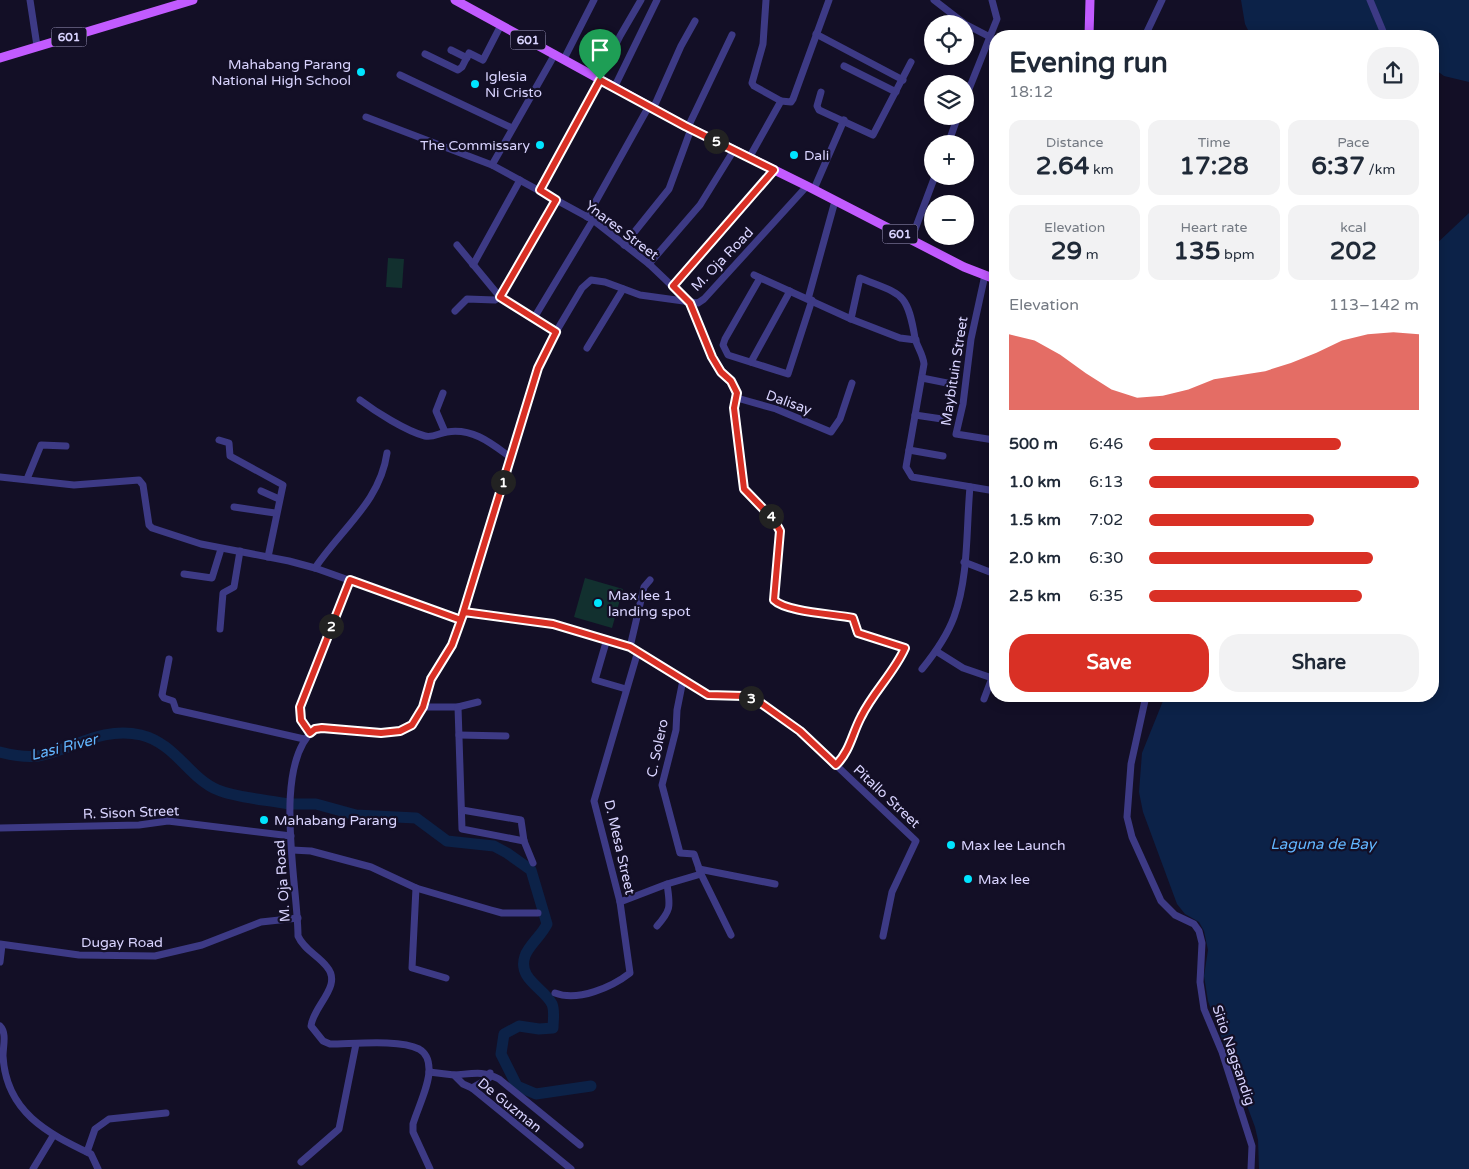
<!DOCTYPE html>
<meta charset="utf-8">
<style>
:root{--surface:#fff;--page:#f2f2f3;--text:#1f2937;--muted:#747a83;--accent:#d93025}
body{margin:0;font-family:"Varela Round",sans-serif;background:var(--page);color:var(--text);height:100vh;display:flex;flex-direction:column;font-size:19px;white-space:nowrap}
*{box-sizing:border-box;margin:0}
p{font-size:16px;color:var(--muted)}
.icon{flex:none;width:28px;height:28px;fill:none;stroke:currentColor;stroke-width:2;stroke-linecap:round;stroke-linejoin:round}
.map{position:relative;flex:1;overflow:hidden}
.side{position:absolute;left:989px;top:30px;width:450px;height:672px;display:flex;flex-direction:column;background:var(--surface);border-radius:20px;box-shadow:0 2px 12px #0003}
.side>*{flex:none}
.buttons{position:absolute;left:924px;top:15px;display:grid;gap:10px}
.buttons a{display:grid;place-items:center;width:50px;height:50px;border-radius:50%;background:var(--surface);box-shadow:0 2px 12px #0003;font-size:25px}
.pin{position:absolute;display:grid;place-items:center;width:42px;height:42px;color:#fff;margin:-51px -21px;border-radius:50% 50% 50% 0;rotate:-45deg;box-shadow:0 0 5px #0007}
.pin .icon{rotate:45deg}
.km{position:absolute;width:25px;height:25px;margin:-12px;border-radius:50%;background:#222;color:#fff;font-size:14px;line-height:25px;text-align:center}
.round{display:grid;place-items:center;flex:none;width:52px;height:52px;border-radius:20px;background:var(--page)}
.head{display:flex;align-items:center;justify-content:space-between;height:85px;padding:0 20px}
h1{font-size:28px;font-weight:700;line-height:38px}
.metrics{display:grid;grid-template-columns:repeat(3,1fr);gap:8px;height:85px;padding:5px 20px}
.metrics div{display:grid;align-content:center;border-radius:12px;background:var(--page);text-align:center}
.metrics b{font-size:25px;font-weight:700}
.metrics small{font-size:14px;font-weight:400}
.metrics p{font-size:14px}
.chart{height:140px;padding:10px 20px}
.chart p{display:flex;justify-content:space-between}
.chart svg{width:100%;height:90px;margin-top:5px;fill:var(--accent);opacity:.7}
.cta{display:flex;gap:10px;margin-top:auto;padding:10px 20px}
.cta a{flex:1;height:58px;border-radius:20px;background:var(--accent);color:#fff;font-size:20px;font-weight:700;line-height:58px;text-align:center}
.cta a+a{background:var(--page);color:var(--text)}
ul{padding:0 20px;list-style:none;font-size:16px}
li{display:grid;grid-template-columns:80px 60px 1fr;align-items:center;height:38px}
li i{height:12px;border-radius:6px;background:var(--accent)}
.map>svg:first-child{display:block}
</style>
<div class="map">
<svg width="1469" height="1169" viewBox="0 0 1469 1169">
<rect width="100%" height="100%" fill="#130f26"/>
<g fill="#12302f">
<path d="M388 258 404 259 402 288 386 287Z"/>
<path d="M585 578 623 589 612 628 574 617Z"/>
</g>
<g fill="#0c2248">
<path d="M1241 0H1469V82L1444 76 1433 68 1432 36H1251L1245 24Z"/>
<path d="M1469 213V1169H1259L1258 1140 1255 1127 1208 1001 1204 976 1208 950 1204 931 1199 922 1185 914 1177 904 1143 812 1139 792 1142 753 1165 696H1432L1433 247Z"/>
</g>
<g fill="none" stroke-linecap="round" stroke-linejoin="round">
<g stroke="#0c2248" stroke-width="11">
<path d="M0 752C12 755 25 758 38 756 72 750 101 726 141 735 175 743 190 779 218 790 237 798 268 800 289 804"/>
<path d="M292 804H316L356 815 416 818 447 841 494 846 507 853 531 870 547 924C542 935 528 946 525 956 517 979 544 988 552 1004 555 1011 553 1021 553 1028L539 1029 519 1026 504 1034 501 1054 517 1086 536 1094 591 1086"/>
</g>
<g stroke="#3d3a85" stroke-width="7">
<path d="M30 0 37 46"/>
<path d="M766 0 763 44 752 83 754 86 781 101"/>
<path d="M934 0 965 24 990 37"/>
<path d="M1370 0 1385 36"/>
<path d="M816 34 903 80"/>
<path d="M1145 36 1162 0"/>
<path d="M451 50 467 58"/>
<path d="M425 54 458 70 462 67 469 53 483 60 501 25"/>
<path d="M564 59 594 0"/>
<path d="M844 66 896 92"/>
<path d="M400 75 512 128"/>
<path d="M599 79 620 36 641 0"/>
<path d="M614 88 657 0"/>
<path d="M821 92 817 106 819 110 873 135 911 62"/>
<path d="M965 99 997 19 992 0"/>
<path d="M653 109 681 46 695 21"/>
<path d="M366 117 492 165 593 220 649 264 690 303 712 357 718 367 731 381 737 398 776 409 831 432 840 419 852 383"/>
<path d="M688 127 732 35"/>
<path d="M948 144 958 116"/>
<path d="M749 158 781 101 791 102 793 99 829 0"/>
<path d="M492 165 555 54"/>
<path d="M814 189 844 120"/>
<path d="M540 190 600 80"/>
<path d="M587 217 649 106"/>
<path d="M911 240 935 176"/>
<path d="M457 245 500 297 556 333"/>
<path d="M624 245 669 189 691 129"/>
<path d="M649 264 700 205 734 150"/>
<path d="M473 265 520 180"/>
<path d="M754 275 851 319 900 338 916 340"/>
<path d="M985 275 971 339 963 404 956 434 994 440"/>
<path d="M760 278 725 339 723 345 728 355 788 374 812 300"/>
<path d="M673 287 774 170"/>
<path d="M808 299 835 201"/>
<path d="M455 311 467 299 495 300 500 297 556 200"/>
<path d="M534 318 593 220"/>
<path d="M851 319 860 278C902 295 907 291 915 338 917 347 923 354 924 364L906 467 912 477 995 491"/>
<path d="M587 348 623 289"/>
<path d="M751 362 790 291"/>
<path d="M922 378 947 383"/>
<path d="M443 393 436 411 445 432"/>
<path d="M737 394 734 408 743 489 775 519 781 531 774 600 794 610 853 618 858 633 905 648C894 673 873 692 861 717 852 734 850 751 836 765"/>
<path d="M360 400C376 412 406 431 425 436 433 438 439 433 447 432 473 428 491 443 510 457"/>
<path d="M915 415 942 419"/>
<path d="M219 440 229 443 230 456 283 485 268 557"/>
<path d="M909 450 943 456"/>
<path d="M0 477 74 485 139 480 143 485 149 525 152 528 201 544 289 561 315 568 461 620"/>
<path d="M27 479 41 445 66 446"/>
<path d="M261 491 279 499"/>
<path d="M234 507 275 513"/>
<path d="M964 562 995 574"/>
<path d="M315 568C341 529 380 502 387 453"/>
<path d="M184 574 212 578 221 549"/>
<path d="M463 612 553 624 607 639 638 651 708 695 744 696 758 701 800 731 916 841 892 892 883 936"/>
<path d="M220 629 223 593 234 587 240 551"/>
<path d="M607 639 595 680 626 689"/>
<path d="M630 647 644 587 650 580"/>
<path d="M936 651 963 668 992 678"/>
<path d="M169 659 162 695 164 698 173 701 176 710 304 739"/>
<path d="M922 669C935 653 947 636 954 617 969 576 966 529 970 487"/>
<path d="M1146 696 1131 764 1127 817 1132 837 1161 901 1175 915 1194 924 1199 931 1202 943 1200 982 1204 1009 1222 1052 1252 1146 1251 1169"/>
<path d="M984 699 995 670"/>
<path d="M423 707H458L478 702"/>
<path d="M458 707 462 829 524 841"/>
<path d="M309 733 301 720 300 707 350 580"/>
<path d="M459 735 506 736"/>
<path d="M462 810 521 820 524 841 533 863"/>
<path d="M0 828 139 825 168 821 291 836"/>
<path d="M292 850 311 851 371 867 416 888 491 910 502 913H538"/>
<path d="M699 869 775 884"/>
<path d="M701 874 731 935"/>
<path d="M416 888 412 968 446 978"/>
<path d="M620 902 667 884"/>
<path d="M657 926C672 909 670 906 667 884L701 874 694 854 680 853 662 785 676 730 677 710 683 680"/>
<path d="M0 944 79 955 155 956 202 945 261 922 298 918"/>
<path d="M0 962 2 945"/>
<path d="M555 993C578 1002 612 987 630 973L620 902 594 801 638 651"/>
<path d="M0 1026C7 1033 3 1046 3 1056 6 1112 47 1133 91 1154L98 1169"/>
<path d="M429 1072 454 1075 463 1084 472 1088 571 1169"/>
<path d="M454 1075C471 1074 483 1070 499 1079L580 1145"/>
<path d="M472 1088 489 1078 490 1073"/>
<path d="M87 1152 95 1129 109 1119 166 1113"/>
<path d="M301 1162 339 1129 356 1044"/>
<path d="M33 1169 53 1136"/>
<path d="M430 1169 413 1132V1124C417 1110 430 1084 429 1069 429 1061 426 1053 419 1049 399 1039 353 1044 330 1044L323 1041 311 1026C313 1006 343 986 327 967 318 955 304 950 298 936 298 885 271 764 315 729L322 728 381 733 400 731 412 725 423 707 431 679 452 645 461 620 538 368 547 347 582 288 591 280 605 282 640 295 698 303 704 299 807 186"/>
</g>
<g stroke="#c25bff" stroke-width="9">
<path d="M455 0 685 126 807 186 964 267 995 279"/>
<path d="M1089 36 1090 0"/>
<path d="M0 58 193 0"/>
</g>
</g>
<g fill="none" stroke-linecap="round" stroke-linejoin="round">
<g stroke="#fff" stroke-width="10">
<path id="route" d="M600 80 540 190 556 200 500 297 556 332 538 368 461 620 452 645 431 679 423 707 412 725 400 731 381 733 322 728 315 729 310 733 301 720 300 707 350 580 461 620 464 612 553 624 630 647 708 695 744 696 758 701 800 731 836 765C850 751 852 734 861 717 873 692 894 673 905 648L858 633 853 618C834 614 786 612 774 600L780 531 774 520 744 489 734 408 737 393 731 381 721 372 712 357 690 303 673 286 774 170 685 126 600 80"/>
</g>
<use href="#route" stroke="#d93025" stroke-width="6"/>
</g>
<g fill="#00e5ff" stroke="#130f26" stroke-width="2">
<circle cx="361" cy="72" r="5"/>
<circle cx="475" cy="84" r="5"/>
<circle cx="540" cy="145" r="5"/>
<circle cx="794" cy="155" r="5"/>
<circle cx="598" cy="603" r="5"/>
<circle cx="264" cy="820" r="5"/>
<circle cx="951" cy="845" r="5"/>
<circle cx="968" cy="879" r="5"/>
</g>
<g text-anchor="middle" stroke-width="4.5" stroke-linejoin="round" paint-order="stroke">
<g fill="#130f26" stroke="#9e99be" stroke-width="1">
<rect x="51.5" y="27.5" width="35" height="19" rx="4"/>
<rect x="510.5" y="30.5" width="35" height="19" rx="4"/>
<rect x="882.5" y="224.5" width="35" height="19" rx="4"/>
</g>
<g font-size="12" font-weight="bold" fill="#d9d4ff">
<text x="69" y="41">601</text>
<text x="528" y="44">601</text>
<text x="900" y="238">601</text>
</g>
<g font-size="14" fill="#d9d4ff" stroke="#130f26" text-anchor="start">
<text x="351" y="69" text-anchor="end">Mahabang Parang<tspan x="351" dy="16">National High School</tspan></text>
<text x="485" y="81">Iglesia<tspan x="485" dy="16">Ni Cristo</tspan></text>
<text x="530" y="150" text-anchor="end">The Commissary</text>
<text x="804" y="160">Dali</text>
<text x="608" y="600">Max lee 1<tspan x="608" dy="16">landing spot</tspan></text>
<text x="274" y="825">Mahabang Parang</text>
<text x="961" y="850">Max lee Launch</text>
<text x="978" y="884">Max lee</text>
</g>
<g font-size="14" fill="#d9d4ff" stroke="#130f26">
<text transform="translate(622 230) rotate(37)" y="5">Ynares Street</text>
<text transform="translate(722 259) rotate(-46)" y="5">M. Oja Road</text>
<text transform="translate(954 371) rotate(-81)" y="5">Maybituin Street</text>
<text transform="translate(789 402) rotate(20)" y="5">Dalisay</text>
<text transform="translate(657 748) rotate(-78)" y="5">C. Solero</text>
<text transform="translate(887 796) rotate(43)" y="5">Pitallo Street</text>
<text transform="translate(131 812) rotate(-2)" y="5">R. Sison Street</text>
<text transform="translate(620 847) rotate(77)" y="5">D. Mesa Street</text>
<text transform="translate(282 881) rotate(-94)" y="5">M. Oja Road</text>
<text x="122" y="947">Dugay Road</text>
<text transform="translate(1234 1055) rotate(71)" y="5">Sitio Nagsandig</text>
<text transform="translate(510 1105) rotate(39)" y="5">De Guzman</text>
</g>
<g font-size="15" font-style="italic" fill="#62b6ff" stroke="#130f26">
<text transform="translate(64 747) rotate(-14)" y="5">Lasi River</text>
<text x="1323" y="849">Laguna de Bay</text>
</g>
</g>
</svg>
<div class="buttons">
<a><svg class="icon" aria-label="locate" viewBox="0 0 24 24"><circle cx="12" cy="12" r="6"/><path d="M12 2v4M12 18v4M2 12h4M18 12h4"/></svg></a>
<a><svg class="icon" aria-label="layers" viewBox="0 0 24 24"><path d="M12 4l9 5-9 5-9-5zM3 14l9 5 9-5"/></svg></a>
<a>+</a>
<a>−</a>
</div>
<div class="pin" style="left:600px;top:80px;background:#1e9e55"><svg class="icon" aria-label="arrive" viewBox="0 0 24 24"><path d="M6 21V4h12l-3 4 3 4H6"/></svg></div>
<b class="km" style="left:503px;top:482px">1</b>
<b class="km" style="left:331px;top:626px">2</b>
<b class="km" style="left:751px;top:698px">3</b>
<b class="km" style="left:771px;top:516px">4</b>
<b class="km" style="left:716px;top:141px">5</b>
<section class="side">
<div class="head"><div><h1>Evening run</h1><p>18:12</p></div><a class="round"><svg class="icon" aria-label="share" viewBox="0 0 24 24"><path d="M12 15V3M7 8l5-5 5 5M5 13v7h14v-7"/></svg></a></div>
<div class="metrics">
<div><p>Distance</p><b>2.64<small> km</small></b></div>
<div><p>Time</p><b>17:28</b></div>
<div><p>Pace</p><b>6:37<small> /km</small></b></div>
</div>
<div class="metrics">
<div><p>Elevation</p><b>29<small> m</small></b></div>
<div><p>Heart rate</p><b>135<small> bpm</small></b></div>
<div><p>kcal</p><b>202</b></div>
</div>
<div class="chart"><p><span>Elevation</span>113–142 m</p>
<svg viewBox="0 0 160 44" preserveAspectRatio="none"><path d="M0 44V7L10 10L20 17L30 26L40 34L50 38L60 37L70 34L80 29L90 27L100 25L110 21L120 16L130 10L140 7L150 6L160 7V44z"/></svg>
</div>
<ul>
<li><b>500 m</b>6:46<i style="width:71%"></i></li>
<li><b>1.0 km</b>6:13<i style="width:100%"></i></li>
<li><b>1.5 km</b>7:02<i style="width:61%"></i></li>
<li><b>2.0 km</b>6:30<i style="width:83%"></i></li>
<li><b>2.5 km</b>6:35<i style="width:79%"></i></li>
</ul>
<div class="cta"><a>Save</a><a>Share</a></div>
</section>
</div>
